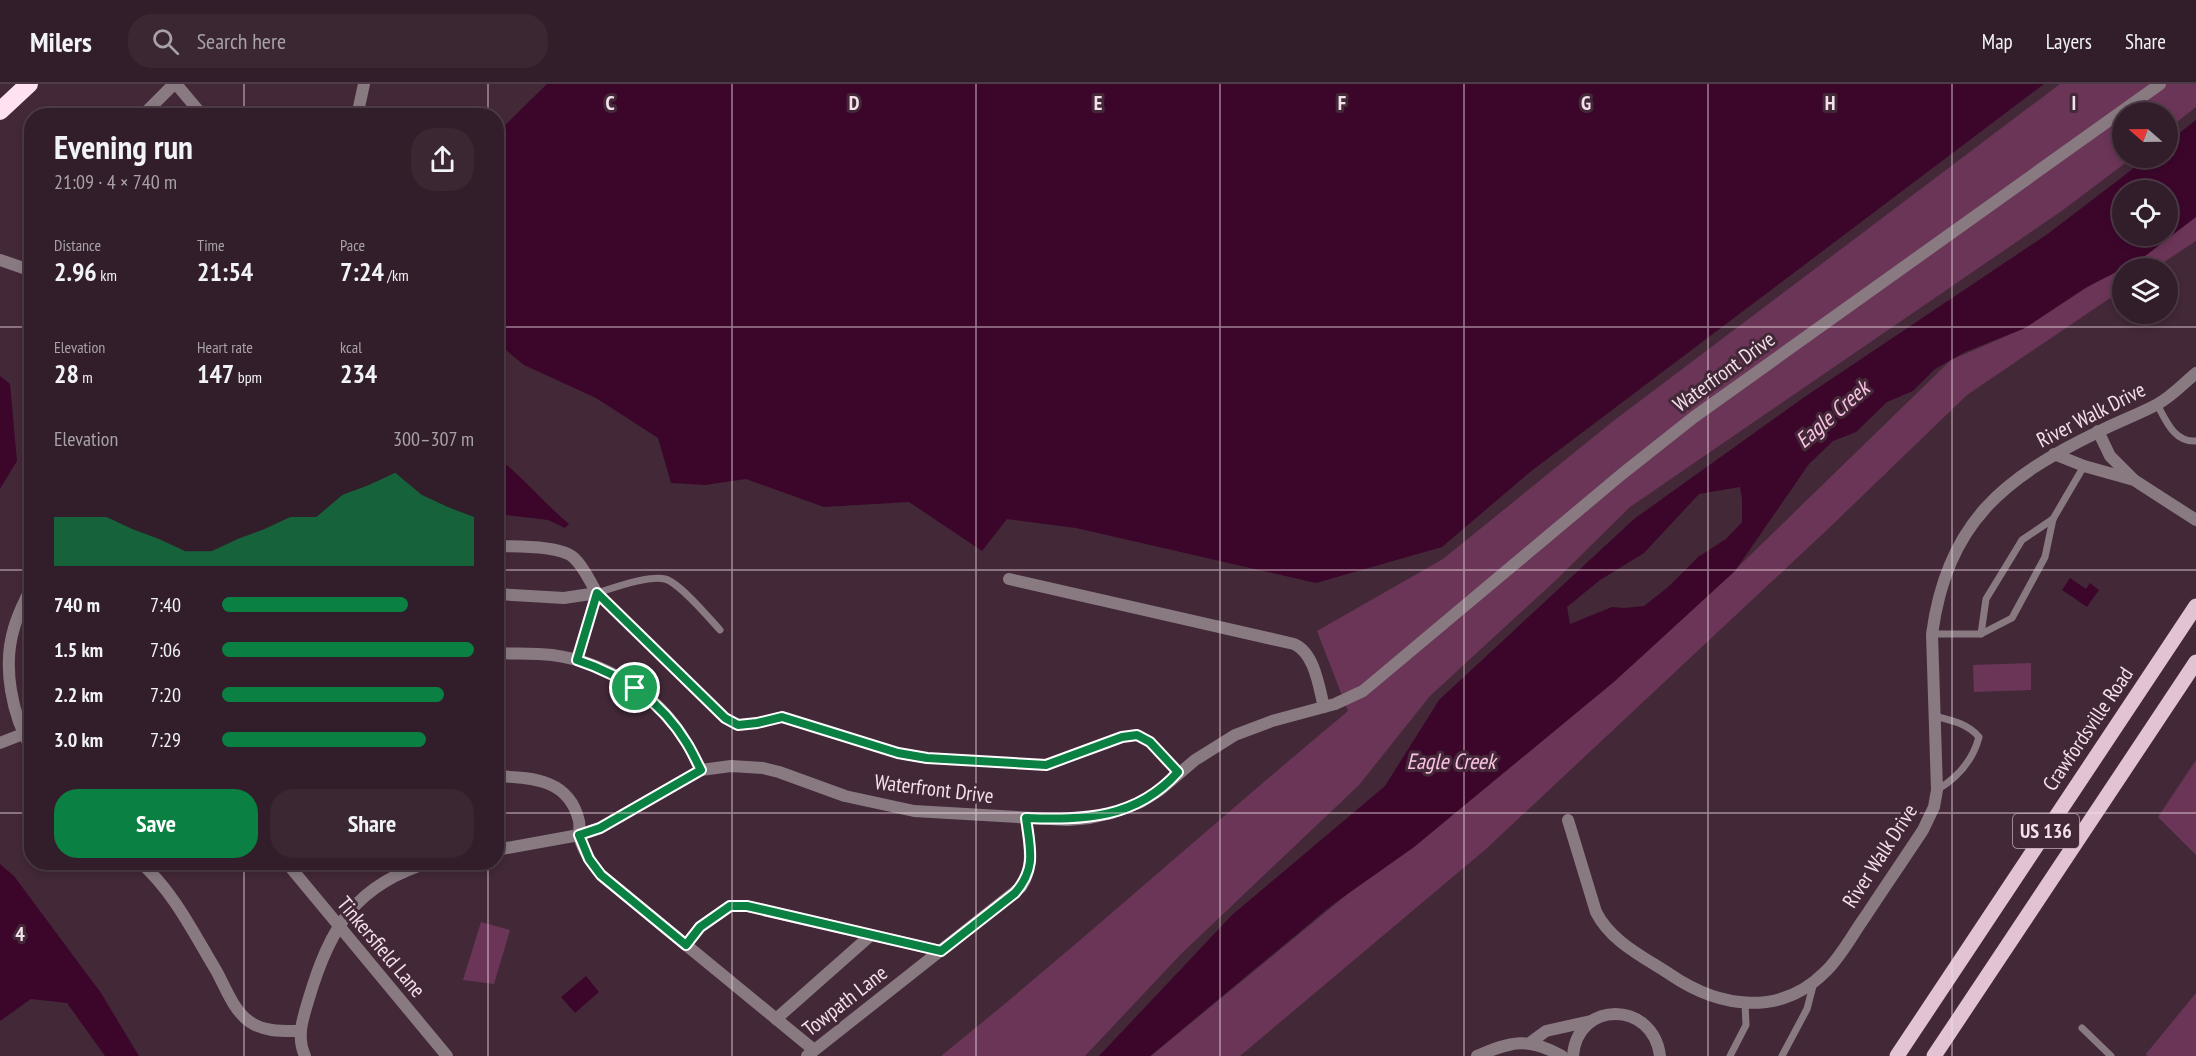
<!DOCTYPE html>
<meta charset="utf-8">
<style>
:root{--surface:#321e2a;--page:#3a2732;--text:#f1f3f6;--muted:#a8a2a8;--line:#4d3c47;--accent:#0b8043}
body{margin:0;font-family:"PT Sans Narrow",sans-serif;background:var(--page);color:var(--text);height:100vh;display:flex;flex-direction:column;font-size:22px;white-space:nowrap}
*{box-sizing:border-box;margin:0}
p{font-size:20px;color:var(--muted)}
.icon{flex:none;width:33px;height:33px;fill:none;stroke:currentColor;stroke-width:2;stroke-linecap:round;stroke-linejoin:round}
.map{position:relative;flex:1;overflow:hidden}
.side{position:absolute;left:24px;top:24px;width:480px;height:762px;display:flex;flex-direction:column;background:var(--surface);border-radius:24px;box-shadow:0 3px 9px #0003,0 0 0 2px var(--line)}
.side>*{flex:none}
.needle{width:39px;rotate:290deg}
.fabs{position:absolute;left:2112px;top:18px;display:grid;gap:12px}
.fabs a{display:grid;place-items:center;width:66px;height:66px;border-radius:50%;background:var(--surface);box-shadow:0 3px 9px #0003,0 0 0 2px var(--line);font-size:30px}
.pin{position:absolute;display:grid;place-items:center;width:51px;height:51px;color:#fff;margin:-26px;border:3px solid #fff;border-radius:50%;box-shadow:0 2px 6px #0007}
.round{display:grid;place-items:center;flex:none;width:63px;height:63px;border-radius:24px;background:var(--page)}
.summary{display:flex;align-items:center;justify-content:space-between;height:102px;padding:0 30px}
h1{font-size:33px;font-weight:700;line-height:45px}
.stats{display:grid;grid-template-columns:repeat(3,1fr);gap:9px;height:102px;padding:6px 30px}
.stats div{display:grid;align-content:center}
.stats b{font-size:26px;font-weight:700}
.stats small{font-size:16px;font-weight:400}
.stats p{font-size:16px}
.chart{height:168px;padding:12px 30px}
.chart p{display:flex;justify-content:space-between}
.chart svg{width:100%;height:108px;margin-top:6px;fill:var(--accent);opacity:.7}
.button{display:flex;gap:12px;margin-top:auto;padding:12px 30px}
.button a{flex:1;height:69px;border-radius:24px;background:var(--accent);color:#fff;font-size:24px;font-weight:700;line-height:69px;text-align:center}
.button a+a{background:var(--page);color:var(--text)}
ul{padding:0 30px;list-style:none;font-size:20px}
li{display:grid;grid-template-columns:96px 72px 1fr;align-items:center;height:45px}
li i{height:15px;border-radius:8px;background:var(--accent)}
header{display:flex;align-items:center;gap:36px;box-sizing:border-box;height:84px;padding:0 30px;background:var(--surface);border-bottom:2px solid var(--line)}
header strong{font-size:28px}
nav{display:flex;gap:33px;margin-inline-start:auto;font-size:21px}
.search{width:420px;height:54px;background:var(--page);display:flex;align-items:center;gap:15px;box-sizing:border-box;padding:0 21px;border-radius:24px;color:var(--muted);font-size:22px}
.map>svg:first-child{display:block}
</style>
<header>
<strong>Milers</strong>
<div class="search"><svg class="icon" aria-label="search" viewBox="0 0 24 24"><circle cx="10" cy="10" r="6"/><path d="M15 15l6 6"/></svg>Search here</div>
<nav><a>Map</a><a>Layers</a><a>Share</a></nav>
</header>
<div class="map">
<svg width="2196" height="972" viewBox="0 0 2196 972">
<rect width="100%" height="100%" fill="#432838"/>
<g fill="#6b3557">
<path d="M2060 0H2196V23L2168 45V28H2122V74H2132L2063 126 1630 423 1556 496 1430 612 1359 701 1181 870 1085 972H941C1080 860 1212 740 1348 627L1317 547 1443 475 1612 338Z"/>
<path d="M2196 132V157L2155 184H2122V206L1967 311 1829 444 1486 765 1240 972H1151L1350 808 1414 763 1640 574 1738 483 1951 276 2025 244Z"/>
<path d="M2031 579V606L1974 608 1973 581Z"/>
<path d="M2196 676V771L2158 733Z"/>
<path d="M481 838 510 846 494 900 463 896Z"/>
<path d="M2196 909V972H2147L2146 970Z"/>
</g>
<g fill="#3c062b" fill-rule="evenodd">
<path d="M547 0H2044L1530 388 1442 463 1316 499 1076 444 1007 435 982 467 909 418 824 423 746 395 705 401 671 399 658 354 596 314 524 281 497 259V49Z"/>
<path d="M2196 36V133L2140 176 2085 204 2025 244 1965 268 1935 285 1913 307 1887 318 1856 348 1833 357 1809 380 1735 487 1615 597 1414 763 1332 821 1150 972H1099L1232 831 1385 702 1439 616 1634 435 1803 314 2049 149 2147 74H2168V58ZM2122 106H2168V152H2122ZM1740 403 1742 415V438L1726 455 1698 473 1668 503 1644 522 1624 524 1612 523 1570 540 1567 523 1600 496 1644 469 1699 410Z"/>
<path d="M0 292 10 300 17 377 0 405Z"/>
<path d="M497 373C523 393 544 419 569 440L565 444 548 436 497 430Z"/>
<path d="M2070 494 2086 505 2090 499 2099 506 2087 523 2062 506Z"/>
<path d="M0 780 14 792 101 909 139 972H105L67 919 31 915 0 937Z"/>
<path d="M586 892 599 908 575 929 561 913Z"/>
</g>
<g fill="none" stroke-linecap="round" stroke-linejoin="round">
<g stroke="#897a82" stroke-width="7">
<path d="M2157 320C2166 337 2174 358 2196 357"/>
<path d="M720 546C709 534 680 499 665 495 649 491 613 504 597 509L725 634 738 641 757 639 782 633 798 636 898 669 927 674 1046 681 1122 653 1137 651 1150 658 1178 688"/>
<path d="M1932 550H1981L2012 534 2045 473 2053 435 2084 382"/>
<path d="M1981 550 1986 515 2022 456 2053 435"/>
<path d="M1935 632C1951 636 1968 640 1979 653 1973 676 1957 694 1937 706"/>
<path d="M2082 944 2111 972"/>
<path d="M1730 972 1746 941 1745 919"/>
<path d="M1782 972 1807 925 1814 898"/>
</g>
<g stroke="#897a82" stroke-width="12">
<path d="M176 0 203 32"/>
<path d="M142 32 174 0"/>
<path d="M357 32 364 0"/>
<path d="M0 176 32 187"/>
<path d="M2098 347 2110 372 2133 395"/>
<path d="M2054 370 2084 382 2134 396 2196 436"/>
<path d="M496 462C516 463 561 461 574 474 584 483 590 498 597 509L564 514 496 510"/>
<path d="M1009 495 1294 560C1315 569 1319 604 1324 623"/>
<path d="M32 501C26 515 18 529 14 544 2 583 12 631 32 666"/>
<path d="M496 569C515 570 533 569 552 571 606 578 658 610 686 658 692 667 696 677 701 686"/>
<path d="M577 576 597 509"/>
<path d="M0 659 23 650"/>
<path d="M496 692C531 694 569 694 579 737 580 742 579 746 579 751 582 766 592 780 601 791L814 966"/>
<path d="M1568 736 1596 828C1611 858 1644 873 1671 891 1720 924 1780 933 1825 888 1841 873 1852 851 1865 833 1884 804 1904 775 1923 746L1934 723 1937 706 1932 550C1947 439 2003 394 2098 348 2117 338 2137 331 2156 321 2171 313 2183 300 2196 289"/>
<path d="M496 766 579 751 600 744 701 686 731 682 763 684 779 688 845 712 914 727 1068 736 1090 734 1112 729 1141 718 1160 706 1195 676 1235 651 1272 637 1335 620 1363 607 1622 390 1694 333 2160 0"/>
<path d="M140 778C174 808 194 850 217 888 226 905 234 927 250 938 265 948 282 947 300 947"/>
<path d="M286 778 447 972"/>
<path d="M686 861 700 843 730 822H747L941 867"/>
<path d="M776 935 871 851"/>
<path d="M1531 958 1546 947 1591 937"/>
<path d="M305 972C296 952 303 934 309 914 330 843 356 800 431 778"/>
<path d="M807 972 1021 803C1035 782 1029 758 1026 734"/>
<path d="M1477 972C1512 957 1528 953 1562 972"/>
<path d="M1573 972C1577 916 1653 916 1660 972"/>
</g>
<g stroke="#e1c3d3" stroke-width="15">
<path d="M1897 972 2196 522"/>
<path d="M1934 972 2196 578"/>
</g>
<path stroke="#ffe2f2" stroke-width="18" d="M0 27 29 0"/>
</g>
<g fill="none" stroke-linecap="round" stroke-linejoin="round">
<g stroke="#fff" stroke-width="12">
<path id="route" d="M597 509 725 634 738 641 757 639 782 633 898 669 927 674 1046 681 1122 653 1137 651 1150 658 1178 688C1136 735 1084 736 1026 734 1030 765 1037 784 1015 809L941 867 747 822H730L700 843 686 861 601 791 589 775 579 751 600 744 701 686C696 677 692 667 686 658 661 617 622 591 577 576Z"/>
</g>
<use href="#route" stroke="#0b8043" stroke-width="8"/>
</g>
<path fill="none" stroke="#f3e0ea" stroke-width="1.5" stroke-opacity="0.55" d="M244 0V32M488 0V32M732 0V972M976 0V972M1220 0V972M1464 0V972M1708 0V972M1952 0V972M0 243H32M496 243H2196M0 486H32M496 486H2196M0 729H32M496 729H2196M244 778V972M488 778V972"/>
<g text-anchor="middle" stroke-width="6" stroke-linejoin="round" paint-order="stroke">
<rect fill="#432838" stroke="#bea9b5" stroke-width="1.5" x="2013" y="730" width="66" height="34" rx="4.5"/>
<g font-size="20" font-weight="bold" fill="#f3e0ea">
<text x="2046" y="754">US 136</text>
</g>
<g font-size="21" fill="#f3e0ea" stroke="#432838">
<text transform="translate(1724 288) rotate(-36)" y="7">Waterfront Drive</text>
<text transform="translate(2091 331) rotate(-27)" y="7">River Walk Drive</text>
<text transform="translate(2088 645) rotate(-56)" y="7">Crawfordsville Road</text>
<text transform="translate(934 705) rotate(7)" y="7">Waterfront Drive</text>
<text transform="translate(1880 772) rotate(-57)" y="7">River Walk Drive</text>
<text transform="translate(381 863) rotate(50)" y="7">Tinkersfield Lane</text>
<text transform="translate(845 917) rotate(-38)" y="7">Towpath Lane</text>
</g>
<g font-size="22" font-style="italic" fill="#f9c2e1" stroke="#432838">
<text transform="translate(1832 330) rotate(-41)" y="8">Eagle Creek</text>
<text x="1451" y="685">Eagle Creek</text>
</g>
</g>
<g font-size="20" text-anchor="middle" font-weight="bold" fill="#f3e0ea" stroke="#432838" stroke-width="6" stroke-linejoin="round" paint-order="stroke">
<text x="610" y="26">C</text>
<text x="854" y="26">D</text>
<text x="1098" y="26">E</text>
<text x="1342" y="26">F</text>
<text x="1586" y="26">G</text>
<text x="1830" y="26">H</text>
<text x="2074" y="26">I</text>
<text x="20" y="857">4</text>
</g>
</svg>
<div class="fabs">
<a><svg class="needle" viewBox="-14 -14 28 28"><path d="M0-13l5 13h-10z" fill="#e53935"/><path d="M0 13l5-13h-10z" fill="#a8a2a8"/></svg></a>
<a><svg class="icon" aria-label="locate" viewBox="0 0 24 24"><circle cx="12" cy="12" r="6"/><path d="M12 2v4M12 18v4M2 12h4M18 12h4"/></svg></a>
<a><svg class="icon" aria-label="layers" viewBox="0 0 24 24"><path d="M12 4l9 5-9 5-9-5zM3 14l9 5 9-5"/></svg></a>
</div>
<div class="pin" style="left:635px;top:604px;background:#1e9e55"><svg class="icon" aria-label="arrive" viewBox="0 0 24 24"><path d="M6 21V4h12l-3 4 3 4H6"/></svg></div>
<section class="side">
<div class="summary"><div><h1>Evening run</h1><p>21:09 · 4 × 740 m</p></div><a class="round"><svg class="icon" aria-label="share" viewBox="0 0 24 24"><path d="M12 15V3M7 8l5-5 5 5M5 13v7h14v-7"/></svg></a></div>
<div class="stats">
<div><p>Distance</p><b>2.96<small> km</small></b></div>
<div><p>Time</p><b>21:54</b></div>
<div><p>Pace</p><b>7:24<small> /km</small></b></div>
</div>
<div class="stats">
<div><p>Elevation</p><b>28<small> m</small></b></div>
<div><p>Heart rate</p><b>147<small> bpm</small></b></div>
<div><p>kcal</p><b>234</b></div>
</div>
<div class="chart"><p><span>Elevation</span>300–307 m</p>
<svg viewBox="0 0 160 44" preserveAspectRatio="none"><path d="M0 44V24L10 24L20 24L30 29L40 33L50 38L60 38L70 33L80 29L90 24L100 24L110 15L120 11L130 6L140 15L150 20L160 24V44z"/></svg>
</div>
<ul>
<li><b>740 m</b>7:40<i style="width:74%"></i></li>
<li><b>1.5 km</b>7:06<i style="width:100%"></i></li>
<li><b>2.2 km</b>7:20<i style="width:88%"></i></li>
<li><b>3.0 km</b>7:29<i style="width:81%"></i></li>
</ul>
<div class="button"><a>Save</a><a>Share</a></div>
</section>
</div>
